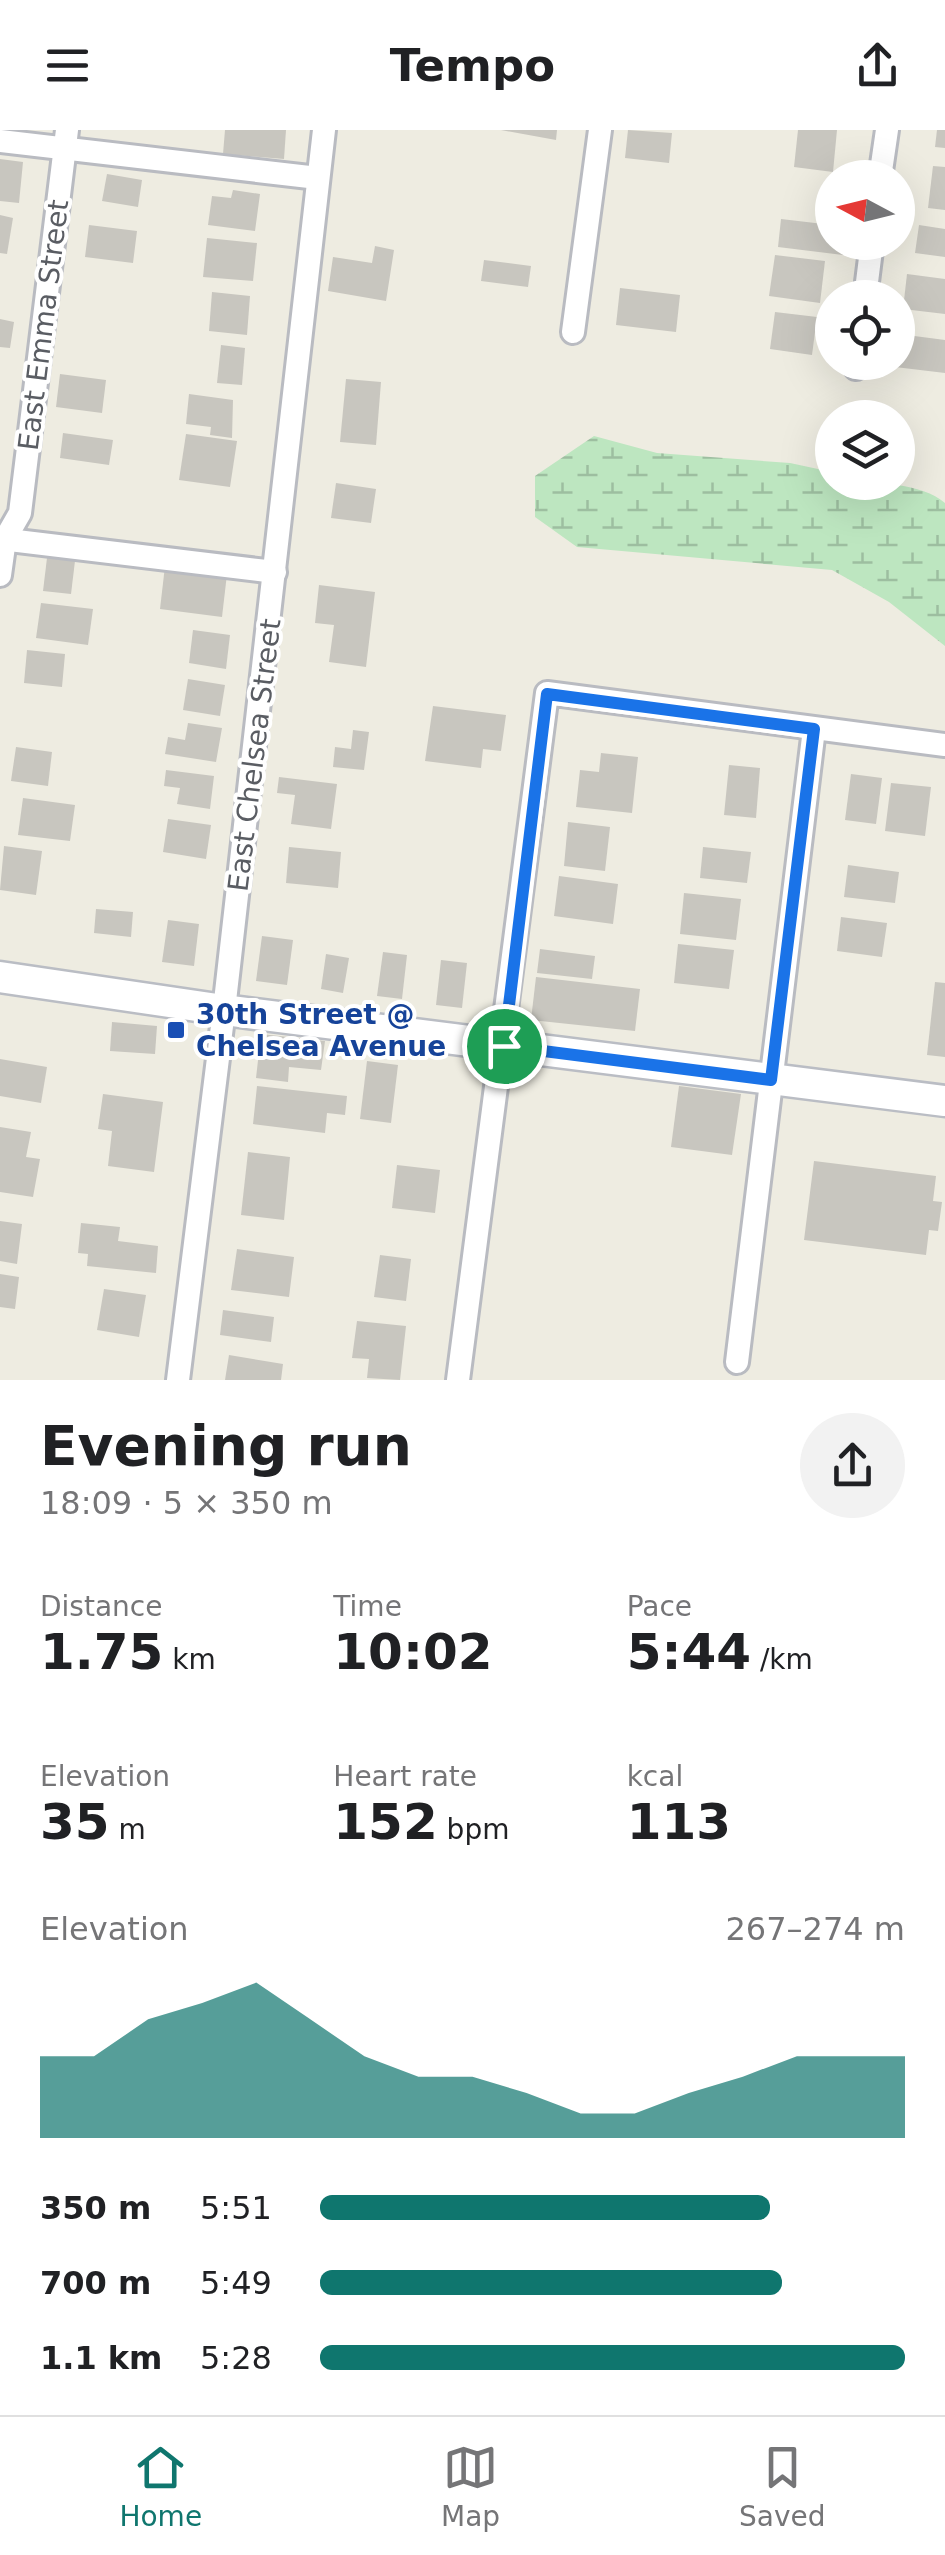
<!DOCTYPE html>
<meta charset="utf-8">
<style>
:root{--surface:#fff;--page:#f2f2f2;--text:#202124;--muted:#757577;--line:#e0e0e0;--accent:#0f766e}
body{margin:0;font-family:"DejaVu Sans",sans-serif;background:var(--page);color:var(--text);height:100vh;display:flex;flex-direction:column;font-size:38px;white-space:nowrap}
*{box-sizing:border-box;margin:0}
p{font-size:32px;color:var(--muted)}
.icon{flex:none;width:55px;height:55px;fill:none;stroke:currentColor;stroke-width:2;stroke-linecap:round;stroke-linejoin:round}
.map{position:relative;height:1250px;overflow:hidden}
.drawer{display:flex;flex-direction:column;background:var(--surface);flex:1}
.drawer>*{flex:none}
.needle{width:65px;rotate:277deg}
.buttons{position:absolute;left:815px;top:30px;display:grid;gap:20px}
.buttons a{display:grid;place-items:center;width:100px;height:100px;border-radius:50%;background:var(--surface);box-shadow:0 10px 40px #0002;font-size:50px}
.pin{position:absolute;display:grid;place-items:center;width:85px;height:85px;color:#fff;margin:-42px;border:5px solid #fff;border-radius:50%;box-shadow:0 2px 10px #0007}
.round{display:grid;place-items:center;flex:none;width:105px;height:105px;border-radius:52px;background:var(--page)}
.headline{display:flex;align-items:center;justify-content:space-between;height:170px;padding:0 40px}
h1{font-size:55px;font-weight:800;line-height:75px}
.figures{display:grid;grid-template-columns:repeat(3,1fr);gap:15px;height:170px;padding:10px 40px}
.figures div{display:grid;align-content:center}
.figures b{font-size:50px;font-weight:800}
.figures small{font-size:28px;font-weight:400}
.figures p{font-size:28px}
.chart{height:280px;padding:20px 40px}
.chart p{display:flex;justify-content:space-between}
.chart svg{width:100%;height:180px;margin-top:10px;fill:var(--accent);opacity:.7}
ul{padding:0 40px;list-style:none;font-size:32px}
li{display:grid;grid-template-columns:160px 120px 1fr;align-items:center;height:75px}
li i{height:25px;border-radius:12px;background:var(--accent)}
header{display:flex;justify-content:space-between;align-items:center;height:130px;padding:0 40px;background:var(--surface);font-size:45px;font-weight:800}
.menu{display:flex;justify-content:space-around;align-items:center;height:140px;border-top:2px solid var(--line);background:var(--surface);font-size:28px;color:var(--muted)}
.menu a{display:grid;justify-items:center;gap:5px}
.menu .on{color:var(--accent)}
.map>svg:first-child{display:block}
</style>
<header><svg class="icon" aria-label="menu" viewBox="0 0 24 24"><path d="M4 6h16M4 12h16M4 18h16"/></svg>Tempo<svg class="icon" aria-label="share" viewBox="0 0 24 24"><path d="M12 15V3M7 8l5-5 5 5M5 13v7h14v-7"/></svg></header>
<div class="map">
<svg width="945" height="1250" viewBox="0 0 945 1250">
<defs>
<pattern id="wetland-marsh" width="20" height="14" patternUnits="userSpaceOnUse" patternTransform="scale(2.5)"><rect width="20" height="14" fill="#bde6c0"/><path d="M1 5h8M5 5V1M11 12h8M15 12V8" fill="none" stroke="#9dbea0"/></pattern>
</defs>
<rect width="100%" height="100%" fill="#eeece1"/>
<path fill="url(#wetland-marsh)" d="M594 306 657 323 790 333 832 342V352C865 352 920 351 945 373V516L889 472 832 440 577 417 535 387V346Z"/>
<g fill="#c8c6bf">
<path d="M225 0H286L284 29 223 24Z"/>
<path d="M501 0H557L556 10Z"/>
<path d="M628 0 672 3 669 33 625 28Z"/>
<path d="M798 0H837L833 42 794 37Z"/>
<path d="M937 0H945V18L935 17Z"/>
<path d="M0 29 23 32 19 73 0 71Z"/>
<path d="M933 36 945 37V80L928 78Z"/>
<path d="M107 44 142 50 138 77 102 71Z"/>
<path d="M233 60 260 64 255 101 208 95 212 66 231 68Z"/>
<path d="M0 85 13 88 7 124 0 123Z"/>
<path d="M781 89 832 95V112H844L843 125 778 117Z"/>
<path d="M89 95 137 101 133 133 85 127Z"/>
<path d="M919 95 945 99V127L915 123Z"/>
<path d="M207 108 257 113 253 151 203 147Z"/>
<path d="M375 116 394 120 386 171 328 161 333 127 372 133Z"/>
<path d="M775 125 825 131 820 173 769 166Z"/>
<path d="M484 130 531 136 528 157 481 151Z"/>
<path d="M907 144 945 149V184L903 179Z"/>
<path d="M620 158 680 165 676 202 616 195Z"/>
<path d="M212 162 250 166 247 205 209 201Z"/>
<path d="M775 182 817 187 812 225 770 219Z"/>
<path d="M0 189 14 192 10 218 0 217Z"/>
<path d="M899 204 945 210V243L895 237Z"/>
<path d="M221 215 245 218 242 255 217 253Z"/>
<path d="M60 244 106 250 102 283 56 277Z"/>
<path d="M346 249 381 252 376 315 340 312Z"/>
<path d="M189 264 233 270 232 308 210 305 211 297 186 294Z"/>
<path d="M63 303 113 310 109 335 60 328Z"/>
<path d="M186 304 237 311 230 357 179 350Z"/>
<path d="M336 353 376 359 371 393 331 388Z"/>
<path d="M47 428 75 431 71 464 43 461Z"/>
<path d="M165 436 227 444 222 487 160 479Z"/>
<path d="M319 455 375 462 366 537 329 532 334 495 315 493Z"/>
<path d="M41 473 93 479 88 515 36 508Z"/>
<path d="M193 500 230 505 226 539 189 533Z"/>
<path d="M27 520 65 524 62 557 24 553Z"/>
<path d="M188 549 225 555 220 586 183 580Z"/>
<path d="M433 576 506 585 501 621 483 619 481 638 425 631Z"/>
<path d="M188 593 222 598 216 632 165 624 168 607 185 610Z"/>
<path d="M353 600 369 602 364 640 333 637 335 617 351 619Z"/>
<path d="M16 617 52 622 48 656 11 651Z"/>
<path d="M601 623 638 627 632 683 576 677 580 640 599 642Z"/>
<path d="M729 635 760 638 756 688 724 685Z"/>
<path d="M166 640 214 646 210 679 177 674 180 658 164 656Z"/>
<path d="M851 644 882 648 876 694 845 690Z"/>
<path d="M279 647 337 654 331 699 291 694 295 665 277 663Z"/>
<path d="M891 653 931 657 925 706 885 701Z"/>
<path d="M23 668 75 675 70 711 18 705Z"/>
<path d="M168 689 211 695 206 729 163 722Z"/>
<path d="M568 692 610 697 605 741 564 736Z"/>
<path d="M4 716 42 721 36 765 0 760Z"/>
<path d="M289 717 341 722 338 758 286 753Z"/>
<path d="M703 717 751 722 747 753 700 748Z"/>
<path d="M848 735 899 742 895 773 844 767Z"/>
<path d="M559 746 618 754 613 794 554 786Z"/>
<path d="M684 763 741 769 736 810 680 804Z"/>
<path d="M96 779 133 782 131 807 94 803Z"/>
<path d="M841 787 887 793 882 827 837 821Z"/>
<path d="M168 790 199 794 194 836 162 832Z"/>
<path d="M262 806 293 810 287 855 256 851Z"/>
<path d="M678 814 734 820 729 859 674 853Z"/>
<path d="M540 819 595 826 592 849 537 843Z"/>
<path d="M383 822 407 825 402 869 377 866Z"/>
<path d="M326 824 349 828 343 863 321 859Z"/>
<path d="M441 830 467 833 462 878 436 875Z"/>
<path d="M536 847 640 859 635 901 531 890Z"/>
<path d="M935 852 945 853V927L927 925Z"/>
<path d="M112 892 157 896 155 924 110 921Z"/>
<path d="M261 904 325 911 321 940 289 937 288 952 256 948Z"/>
<path d="M0 929 47 937 41 973 0 966Z"/>
<path d="M367 931 398 935 391 993 360 989Z"/>
<path d="M257 956 347 966 345 985 327 983 325 1003 253 994Z"/>
<path d="M679 956 741 964 732 1025 671 1017Z"/>
<path d="M103 964 163 972 154 1042 108 1036 112 1001 98 999Z"/>
<path d="M0 997 31 1002 26 1027 40 1029 33 1067 0 1062Z"/>
<path d="M248 1022 290 1027 284 1090 241 1085Z"/>
<path d="M814 1031 936 1046 933 1071 942 1072 938 1101 929 1100 926 1125 804 1110Z"/>
<path d="M397 1035 440 1040 435 1083 392 1078Z"/>
<path d="M0 1091 22 1094 17 1134 0 1131Z"/>
<path d="M81 1093 120 1097 118 1111 158 1116 156 1143 87 1136 88 1124 78 1123Z"/>
<path d="M237 1119 294 1127 289 1167 231 1160Z"/>
<path d="M380 1125 411 1129 406 1171 374 1167Z"/>
<path d="M0 1144 19 1147 15 1179 0 1177Z"/>
<path d="M104 1159 146 1165 139 1207 97 1200Z"/>
<path d="M223 1180 274 1187 271 1212 220 1205Z"/>
<path d="M357 1191 406 1196 400 1250 367 1248 369 1229 352 1228Z"/>
<path d="M229 1225 283 1234 281 1250H225Z"/>
</g>
<g fill="none" stroke-linecap="round" stroke-linejoin="round">
<g stroke="#b9bbc1" stroke-width="28">
<g id="street">
<path d="M0 11 318 48"/>
<path d="M880 48 887 0"/>
<path d="M865 168 872 112"/>
<path d="M573 202 600 0"/>
<path d="M856 238 857 232"/>
<path d="M0 409 275 442"/>
<path d="M0 445 5 409 20 383 67 0"/>
<path d="M737 1232 814 599"/>
<path d="M178 1250 224 880 324 0"/>
<path d="M458 1250 547 563 945 615"/>
</g>
</g>
<g stroke="#babdc4" stroke-width="35">
<path id="secondary" d="M0 847 224 880 945 971"/>
</g>
<use href="#street" stroke="#fff" stroke-width="22"/>
<use href="#secondary" stroke="#fff" stroke-width="30"/>
</g>
<g fill="none" stroke-linecap="round" stroke-linejoin="round">
<g stroke="#fff" stroke-width="20">
<path id="route" d="M547 564 814 599 771 950 504 916Z"/>
</g>
<use href="#route" stroke="#1a73e8" stroke-width="12"/>
</g>
<rect fill="#1a4fb4" stroke="#fff" stroke-width="4" x="166" y="890" width="20" height="20" rx="5"/>
<g text-anchor="middle" stroke-width="8" stroke-linejoin="round" paint-order="stroke">
<g font-size="28" fill="#5a5d63" stroke="#fff">
<text transform="translate(43 195) rotate(-83)" y="10">East Emma Street</text>
<text transform="translate(254 625) rotate(-83)" y="10">East Chelsea Street</text>
</g>
<g font-size="28" font-weight="bold" fill="#164399" stroke="#fff" text-anchor="start">
<text x="196" y="894">30th Street @<tspan x="196" dy="32">Chelsea Avenue</tspan></text>
</g>
</g>
</svg>
<div class="buttons">
<a><svg class="needle" viewBox="-14 -14 28 28"><path d="M0-13l5 13h-10z" fill="#e53935"/><path d="M0 13l5-13h-10z" fill="#757577"/></svg></a>
<a><svg class="icon" aria-label="locate" viewBox="0 0 24 24"><circle cx="12" cy="12" r="6"/><path d="M12 2v4M12 18v4M2 12h4M18 12h4"/></svg></a>
<a><svg class="icon" aria-label="layers" viewBox="0 0 24 24"><path d="M12 4l9 5-9 5-9-5zM3 14l9 5 9-5"/></svg></a>
</div>
<div class="pin" style="left:504px;top:916px;background:#1e9e55"><svg class="icon" aria-label="arrive" viewBox="0 0 24 24"><path d="M6 21V4h12l-3 4 3 4H6"/></svg></div>
</div>
<section class="drawer">
<div class="headline"><div><h1>Evening run</h1><p>18:09 · 5 × 350 m</p></div><a class="round"><svg class="icon" aria-label="share" viewBox="0 0 24 24"><path d="M12 15V3M7 8l5-5 5 5M5 13v7h14v-7"/></svg></a></div>
<div class="figures">
<div><p>Distance</p><b>1.75<small> km</small></b></div>
<div><p>Time</p><b>10:02</b></div>
<div><p>Pace</p><b>5:44<small> /km</small></b></div>
</div>
<div class="figures">
<div><p>Elevation</p><b>35<small> m</small></b></div>
<div><p>Heart rate</p><b>152<small> bpm</small></b></div>
<div><p>kcal</p><b>113</b></div>
</div>
<div class="chart"><p><span>Elevation</span>267–274 m</p>
<svg viewBox="0 0 160 44" preserveAspectRatio="none"><path d="M0 44V24L10 24L20 15L30 11L40 6L50 15L60 24L70 29L80 29L90 33L100 38L110 38L120 33L130 29L140 24L150 24L160 24V44z"/></svg>
</div>
<ul>
<li><b>350 m</b>5:51<i style="width:77%"></i></li>
<li><b>700 m</b>5:49<i style="width:79%"></i></li>
<li><b>1.1 km</b>5:28<i style="width:100%"></i></li>
</ul>
</section>
<nav class="menu">
<a class="on"><svg class="icon" aria-label="home" viewBox="0 0 24 24"><path d="M3 11l9-7 9 7M6 9v11h12V9"/></svg>Home</a>
<a><svg class="icon" aria-label="map" viewBox="0 0 24 24"><path d="M3 6l6-2 6 2 6-2v14l-6 2-6-2-6 2zM9 4v14M15 6v14"/></svg>Map</a>
<a><svg class="icon" aria-label="saved" viewBox="0 0 24 24"><path d="M7 4h10v16l-5-4-5 4z"/></svg>Saved</a>
</nav>
